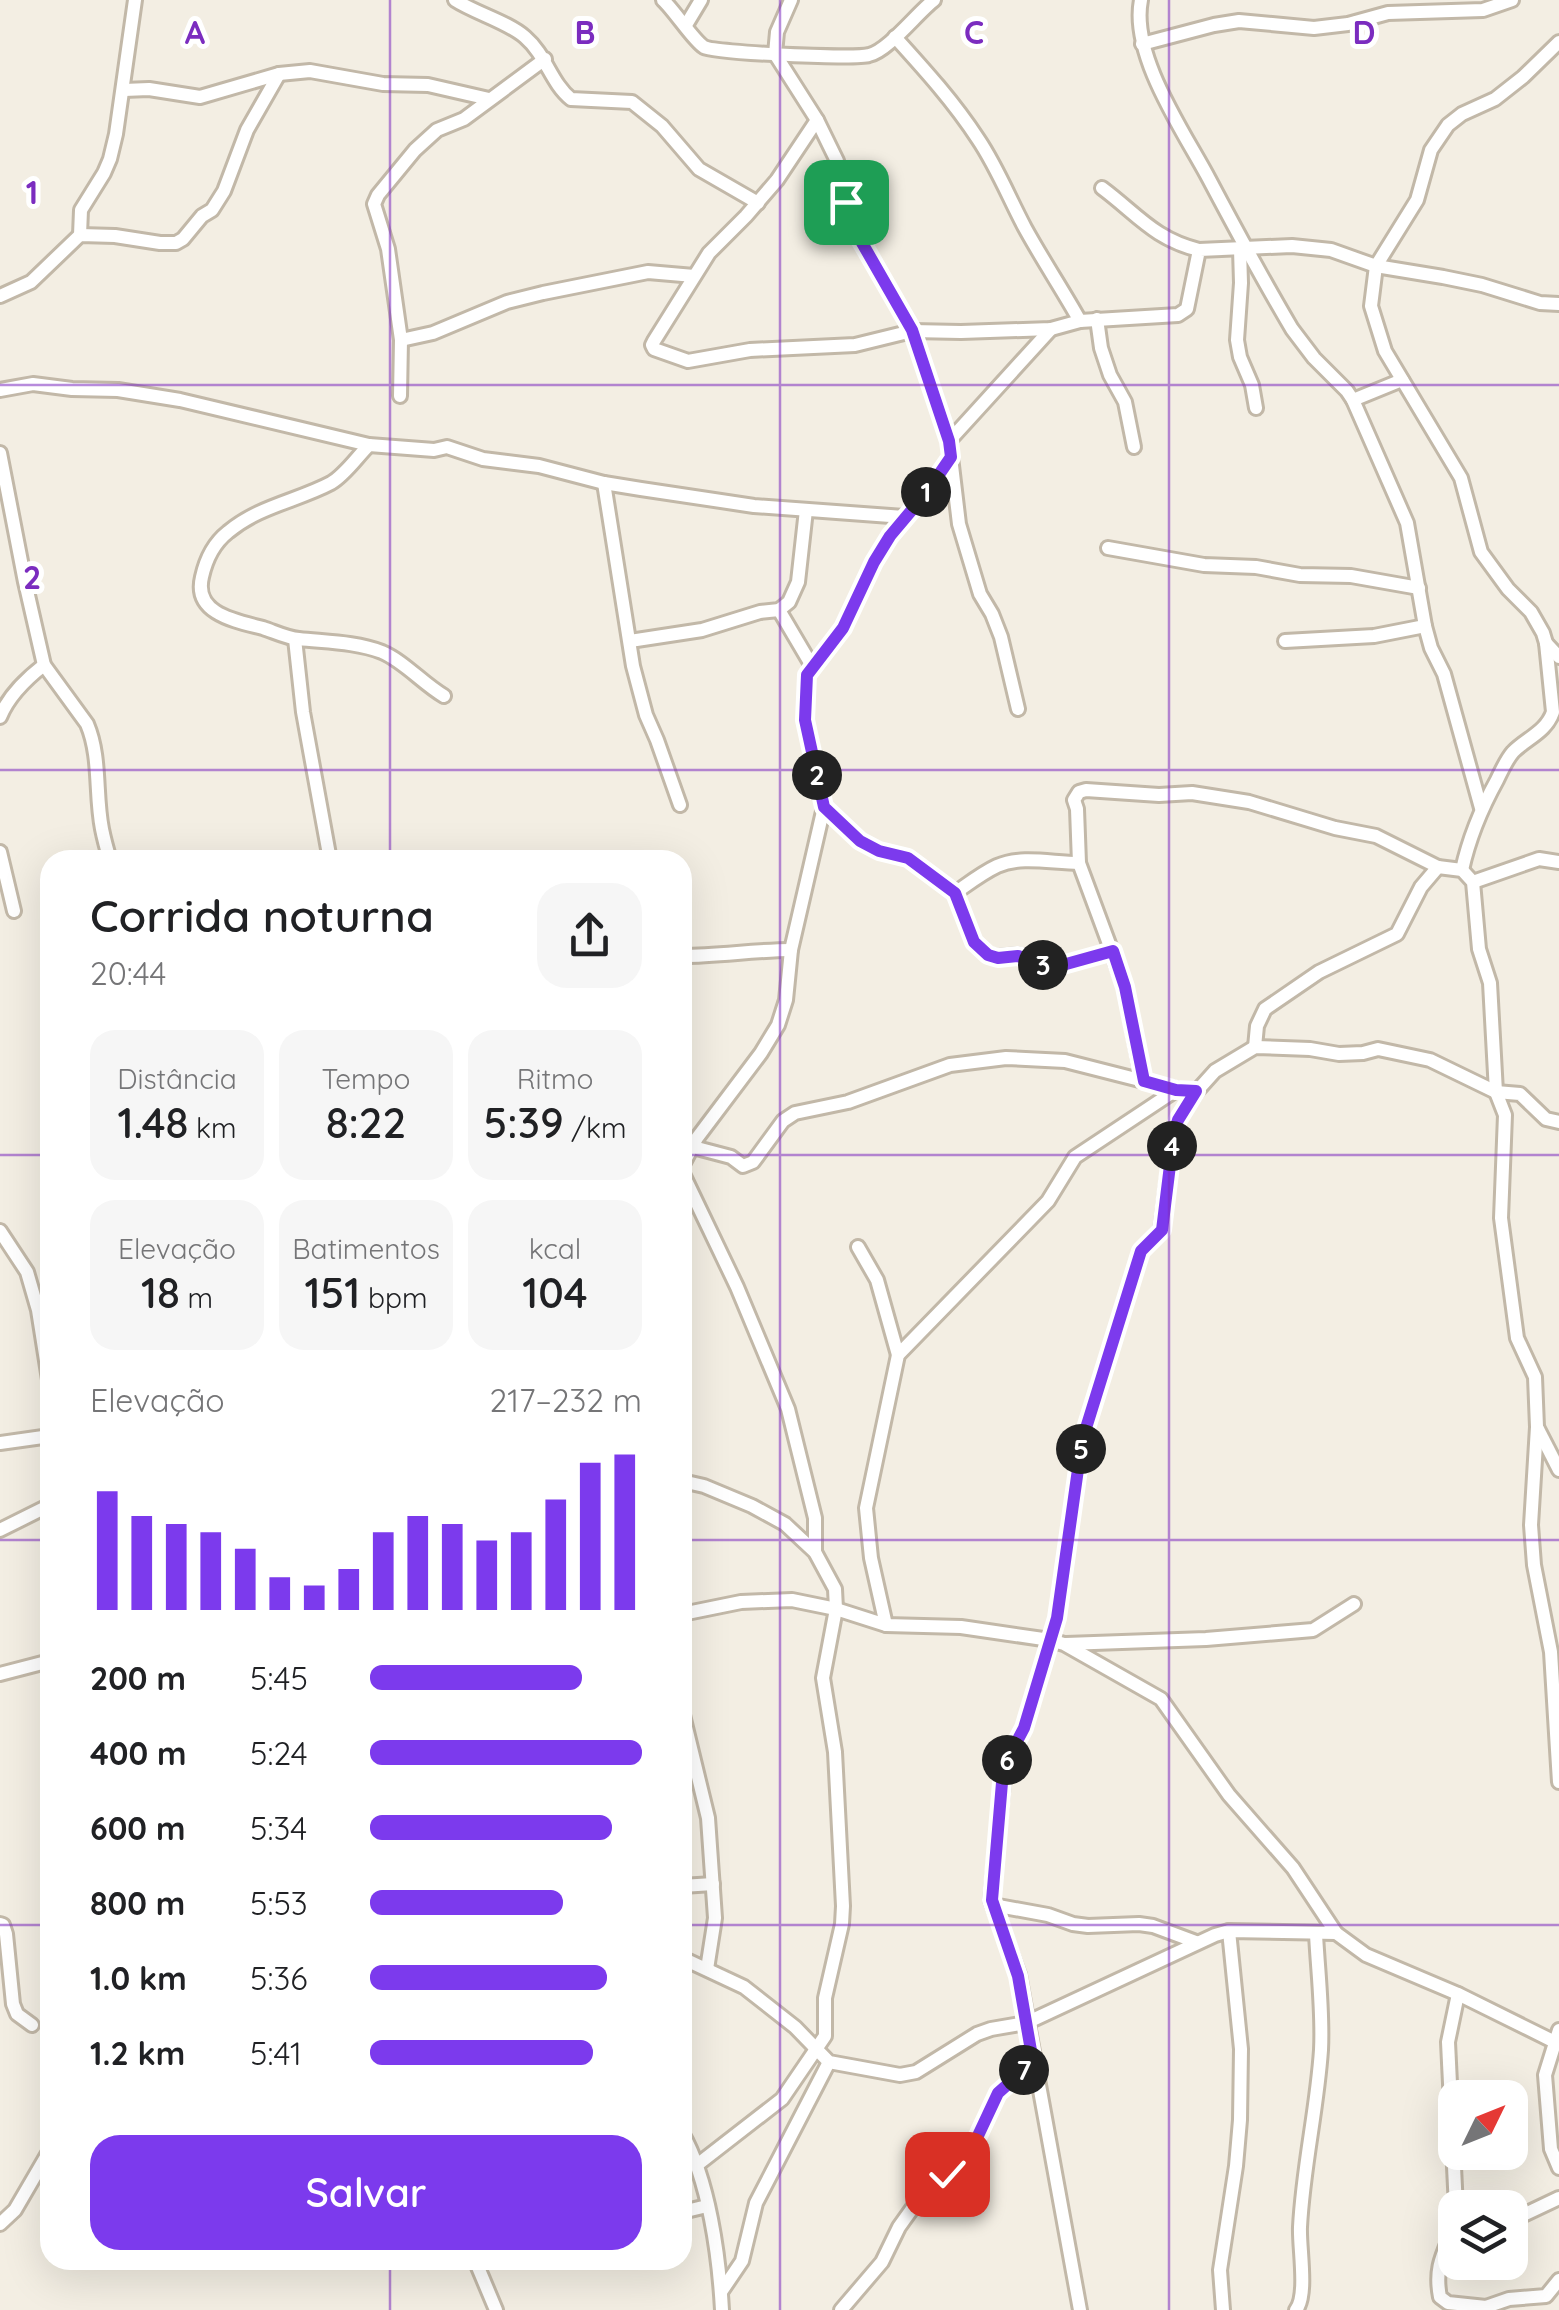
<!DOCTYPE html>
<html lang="pt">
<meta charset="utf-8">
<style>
:root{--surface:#fff;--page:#f6f6f6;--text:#202124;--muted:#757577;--accent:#7c3aed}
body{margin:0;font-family:Quicksand,sans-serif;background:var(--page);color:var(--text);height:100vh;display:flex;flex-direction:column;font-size:38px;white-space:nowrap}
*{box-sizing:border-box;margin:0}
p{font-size:32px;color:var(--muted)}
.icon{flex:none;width:55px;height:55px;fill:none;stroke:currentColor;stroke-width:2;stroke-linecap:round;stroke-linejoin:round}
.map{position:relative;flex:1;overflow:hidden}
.side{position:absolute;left:40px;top:850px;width:652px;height:1420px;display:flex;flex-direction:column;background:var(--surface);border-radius:30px;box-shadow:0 10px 40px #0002}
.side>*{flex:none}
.needle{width:65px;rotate:47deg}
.buttons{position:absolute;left:1438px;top:2080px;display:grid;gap:20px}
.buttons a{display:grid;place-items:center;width:90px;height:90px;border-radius:20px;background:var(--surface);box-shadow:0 10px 40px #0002;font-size:50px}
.pin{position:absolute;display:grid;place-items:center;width:85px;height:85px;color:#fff;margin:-42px;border-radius:20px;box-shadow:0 5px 15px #0006}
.km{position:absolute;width:50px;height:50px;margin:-25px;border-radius:50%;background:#222;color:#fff;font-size:28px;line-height:50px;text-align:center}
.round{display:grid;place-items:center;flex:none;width:105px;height:105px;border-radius:30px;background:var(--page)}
.overview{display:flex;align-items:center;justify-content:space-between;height:170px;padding:0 50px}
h1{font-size:45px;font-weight:600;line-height:75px}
.figures{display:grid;grid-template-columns:repeat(3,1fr);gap:15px;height:170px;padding:10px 50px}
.figures div{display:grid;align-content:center;border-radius:25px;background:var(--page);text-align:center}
.figures b{font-size:42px;font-weight:600}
.figures small{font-size:28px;font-weight:400}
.figures p{font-size:28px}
.chart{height:280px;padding:20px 50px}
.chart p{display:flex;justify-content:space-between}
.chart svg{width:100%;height:180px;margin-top:10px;stroke:var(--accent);stroke-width:6}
.primary-button{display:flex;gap:20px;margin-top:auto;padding:20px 50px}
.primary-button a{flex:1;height:115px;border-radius:30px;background:var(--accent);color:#fff;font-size:40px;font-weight:600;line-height:115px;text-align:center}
ul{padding:0 50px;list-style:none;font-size:32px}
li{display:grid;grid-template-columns:160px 120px 1fr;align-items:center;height:75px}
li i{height:25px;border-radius:12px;background:var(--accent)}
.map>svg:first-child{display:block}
</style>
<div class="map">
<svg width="1559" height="2310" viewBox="0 0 1559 2310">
<rect width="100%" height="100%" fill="#f3eee3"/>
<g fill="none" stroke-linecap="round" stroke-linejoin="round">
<g stroke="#c2b8a8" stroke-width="18">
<g id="minor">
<path d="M455 0C475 13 508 22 525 37 546 55 551 83 571 99L632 102 662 126 699 169 758 203"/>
<path d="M663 0C675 11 693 40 704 47 714 53 855 59 869 55 888 51 917 13 934 0"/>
<path d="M1141 0C1130 55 1184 132 1209 179 1236 230 1263 280 1292 329L1314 358 1347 391 1353 400 1407 523 1425 626 1431 648 1444 674 1481 808"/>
<path d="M686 25 701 0"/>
<path d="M895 37C924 69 954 102 978 139 997 167 1009 198 1025 228 1042 259 1062 289 1080 321"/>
<path d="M1559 42 1523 77 1495 99 1462 114 1448 125 1431 150 1417 200 1376 266 1371 306 1385 351 1461 478 1481 552 1508 589 1531 612 1543 633 1546 643 1559 657"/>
<path d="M1142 44 1214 25 1239 21 1314 28 1348 24 1388 13 1483 10 1512 0"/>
<path d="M124 90 149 89 200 97 279 74 310 71 383 84 428 85 489 99"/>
<path d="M817 120 777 180 746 216 709 253 654 341 652 345 654 349 688 361 750 350 855 345 912 331 961 332 1051 329 1080 321 1178 315 1187 309 1199 250 1292 246 1331 250 1376 266 1443 277 1482 285 1540 303 1559 304"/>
<path d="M1102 188C1137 214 1154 239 1199 250"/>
<path d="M80 235 81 210 104 173 110 159 116 134 135 0"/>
<path d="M1240 249 1241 283 1237 340 1240 357 1252 385 1256 408"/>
<path d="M0 296 31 282 80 235 115 236 160 243H176L183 239 202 216 212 210 224 191 247 130 279 74"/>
<path d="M1097 319 1101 348 1110 375 1125 402 1134 447"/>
<path d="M401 340 433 333 507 302 543 293 648 272 694 276"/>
<path d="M0 390 33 384 72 389 118 390 180 400 369 445 434 450 447 447 483 459 539 466 604 483 641 489 754 506 904 517"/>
<path d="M400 396 401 340 388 249 374 204 378 195 415 150 437 130 464 119 545 59"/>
<path d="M1353 400 1402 380"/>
<path d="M949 441 1051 329"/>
<path d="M369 445C357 457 345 475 331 483 297 501 259 506 228 532 214 543 206 559 202 577 193 614 236 621 263 628 275 632 287 638 299 639 326 642 356 642 382 652 405 662 422 683 444 696"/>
<path d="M0 453 25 582 44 665 87 724C101 757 95 794 102 829 104 839 107 850 110 860"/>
<path d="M951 457 959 524 980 594 992 614 1001 637 1018 709"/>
<path d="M604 483 633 666 646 715 657 740 680 805"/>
<path d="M1108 548 1204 565 1256 567 1300 575 1351 576 1419 588"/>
<path d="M779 610 812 666"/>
<path d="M295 639 303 712 330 860"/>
<path d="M630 641 702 630 760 612 779 610 789 602 798 582 806 510"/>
<path d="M1285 641 1374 636 1425 626"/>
<path d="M0 717C9 695 26 679 44 665"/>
<path d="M824 807 860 841 879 851 908 858 955 893 974 942 988 955 998 957 1018 955 1045 966H1059L1113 951"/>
<path d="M0 852 14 911"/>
<path d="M1462 870C1469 838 1481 809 1497 780 1502 770 1506 760 1513 752 1527 738 1546 732 1553 712L1546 643"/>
<path d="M1473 882 1539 859 1559 862"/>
<path d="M955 893C968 884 982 873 997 866 1022 855 1052 863 1079 863"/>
<path d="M682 956C719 956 755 950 791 950"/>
<path d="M1255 1047 1257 1026 1265 1009 1319 972 1397 934 1421 887 1438 867"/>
<path d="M1143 1081 1125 987 1079 863 1077 809 1074 800 1079 792 1086 790 1159 795 1192 793 1249 802 1335 828 1376 836 1438 867 1462 870 1473 882 1479 949 1490 983 1496 1092 1505 1115 1501 1218 1517 1338 1535 1377 1537 1427 1531 1525 1534 1565 1551 1652 1559 1782"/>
<path d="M693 1147 731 1157 743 1166 753 1162 783 1121 795 1113 848 1102 950 1065 1006 1058 1065 1061 1179 1090"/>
<path d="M682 1166 697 1138 761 1053 778 1025 786 1000 791 950 824 807 805 720 807 675 843 628 874 562 890 536 927 492 951 457 949 441 912 331 857 233 837 161 817 120 775 54 777 32 791 0"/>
<path d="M682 1172 737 1287 788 1409 815 1518V1552"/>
<path d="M0 1231 27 1272 38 1310 50 1386"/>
<path d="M858 1247 877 1280 898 1355"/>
<path d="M1538 1429 1559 1470"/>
<path d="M0 1443 50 1436"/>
<path d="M682 1481 704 1486 752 1506 785 1524 815 1552 835 1589 836 1609 823 1678 835 1752 843 1906 842 1924 825 1998V2036L782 2099 697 2165"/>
<path d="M0 1530 50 1505"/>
<path d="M682 1614 741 1602 792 1600 836 1609 886 1625 961 1627 1050 1640 1064 1644 1161 1699 1229 1795 1293 1868 1336 1933 1366 1955 1458 1994 1559 2044"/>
<path d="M886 1625 871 1558 866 1508 898 1355 1048 1201 1075 1157 1176 1090"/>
<path d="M1066 1644 1206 1639 1313 1630 1354 1604"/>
<path d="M0 1674 50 1661"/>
<path d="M682 1711 708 1818 715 1918 707 1969"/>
<path d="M682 1886 713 1884"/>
<path d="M993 1905 1048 1915 1073 1924 1088 1926 1139 1924 1153 1926 1196 1942"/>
<path d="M0 1924 3 1925 6 1934 13 2004 17 2014 32 2025"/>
<path d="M682 1958 744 1987 795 2027 829 2062 900 2075 916 2072 977 2034 991 2029 1026 2023 1215 1935 1229 1931 1336 1933"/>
<path d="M1559 2030 1545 2075 1551 2149 1559 2168"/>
<path d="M682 2133C709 2180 719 2256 722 2310"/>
<path d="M1456 2208 1448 2042 1458 1994"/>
<path d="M682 2212 707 2206"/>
<path d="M1510 2217 1521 2216 1559 2198"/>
<path d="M0 2224 15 2210 50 2150"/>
<path d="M1455 2225C1444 2253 1434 2266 1440 2297L1448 2303 1486 2307 1509 2299 1546 2296 1559 2280"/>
<path d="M475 2260 496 2310"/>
<path d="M721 2292 742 2261 756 2203 829 2062"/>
<path d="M841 2310 882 2262 899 2227 914 2206 942 2181 962 2148 976 2140 998 2093 1033 2062"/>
<path d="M1080 2310 1019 1975 991 1900 1005 1764 1024 1727 1057 1618 1082 1441 1141 1251 1161 1230 1174 1133 1178 1120 1197 1091 1215 1071 1255 1047 1310 1049 1339 1054 1363 1053 1378 1049 1430 1060 1496 1092 1520 1094 1546 1119 1559 1122"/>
<path d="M1223 2310 1220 2270 1236 2166 1240 2120 1241 2049 1229 1931"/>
<path d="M1296 2310C1308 2295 1299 2248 1300 2227 1303 2167 1317 2110 1321 2050 1323 2012 1318 1973 1316 1934"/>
</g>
</g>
<use href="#minor" stroke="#fff" stroke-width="12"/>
</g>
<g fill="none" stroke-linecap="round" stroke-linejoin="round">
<g stroke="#fff" stroke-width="20">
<path id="route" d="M846 202 857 234 912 330 949 441 951 457 927 492 890 536 874 562 843 628 807 675 805 720 824 807 860 841 879 851 908 858 955 893 974 942 988 955 998 958 1018 956 1045 966H1059L1113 951 1125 987 1144 1081 1176 1090 1196 1091 1178 1120 1174 1133 1162 1230 1141 1251 1082 1441 1057 1618 1024 1728 1005 1764 1003 1771 992 1900 1018 1976 1033 2062 998 2093 976 2140 972 2144 962 2148 947 2174"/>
</g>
<use href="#route" stroke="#7c3aed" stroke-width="12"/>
</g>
<path fill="none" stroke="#7b2cbf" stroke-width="2.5" stroke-opacity="0.55" d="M390 0V860M780 0V2310M1169 0V2310M0 385H1559M0 770H1559M0 1155H50M682 1155H1559M0 1540H50M682 1540H1559M0 1925H50M682 1925H1559M390 2260V2310"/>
<g font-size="32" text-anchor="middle" font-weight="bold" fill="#7b2cbf" stroke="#fff" stroke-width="10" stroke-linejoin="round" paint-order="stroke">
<text x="195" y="44">A</text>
<text x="585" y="44">B</text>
<text x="974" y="44">C</text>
<text x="1364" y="44">D</text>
<text x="32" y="204">1</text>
<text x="32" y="589">2</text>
</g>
</svg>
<div class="buttons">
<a><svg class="needle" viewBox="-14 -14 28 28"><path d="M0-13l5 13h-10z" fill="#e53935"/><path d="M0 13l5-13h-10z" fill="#757577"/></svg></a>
<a><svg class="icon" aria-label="layers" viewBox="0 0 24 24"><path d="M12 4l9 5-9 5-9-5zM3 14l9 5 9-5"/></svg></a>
</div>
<div class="pin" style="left:846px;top:202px;background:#1e9e55"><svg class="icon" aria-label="arrive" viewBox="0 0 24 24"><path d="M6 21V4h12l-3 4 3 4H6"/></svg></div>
<div class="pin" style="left:947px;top:2174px;background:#d93025"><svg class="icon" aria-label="check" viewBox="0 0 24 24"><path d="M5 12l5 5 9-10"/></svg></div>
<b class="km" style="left:926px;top:492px">1</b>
<b class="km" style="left:817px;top:775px">2</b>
<b class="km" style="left:1043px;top:965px">3</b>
<b class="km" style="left:1172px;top:1146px">4</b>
<b class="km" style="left:1081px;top:1449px">5</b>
<b class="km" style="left:1007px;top:1760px">6</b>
<b class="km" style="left:1024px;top:2070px">7</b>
<section class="side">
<div class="overview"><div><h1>Corrida noturna</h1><p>20:44</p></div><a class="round"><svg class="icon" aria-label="share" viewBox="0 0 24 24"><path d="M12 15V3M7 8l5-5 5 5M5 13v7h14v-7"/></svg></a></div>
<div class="figures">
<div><p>Distância</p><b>1.48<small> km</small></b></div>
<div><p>Tempo</p><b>8:22</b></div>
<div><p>Ritmo</p><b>5:39<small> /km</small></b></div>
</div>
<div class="figures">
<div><p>Elevação</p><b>18<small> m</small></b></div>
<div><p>Batimentos</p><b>151<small> bpm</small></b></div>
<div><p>kcal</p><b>104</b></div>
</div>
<div class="chart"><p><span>Elevação</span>217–232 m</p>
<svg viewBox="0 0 160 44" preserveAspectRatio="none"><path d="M5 44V15M15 44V21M25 44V23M35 44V25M45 44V29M55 44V36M65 44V38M75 44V34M85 44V25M95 44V21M105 44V23M115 44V27M125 44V25M135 44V17M145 44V8M155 44V6"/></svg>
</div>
<ul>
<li><b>200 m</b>5:45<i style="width:78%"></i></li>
<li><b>400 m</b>5:24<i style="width:100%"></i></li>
<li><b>600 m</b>5:34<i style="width:89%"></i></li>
<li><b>800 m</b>5:53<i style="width:71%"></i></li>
<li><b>1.0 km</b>5:36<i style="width:87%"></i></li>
<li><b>1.2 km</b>5:41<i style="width:82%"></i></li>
</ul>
<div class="primary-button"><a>Salvar</a></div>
</section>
</div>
